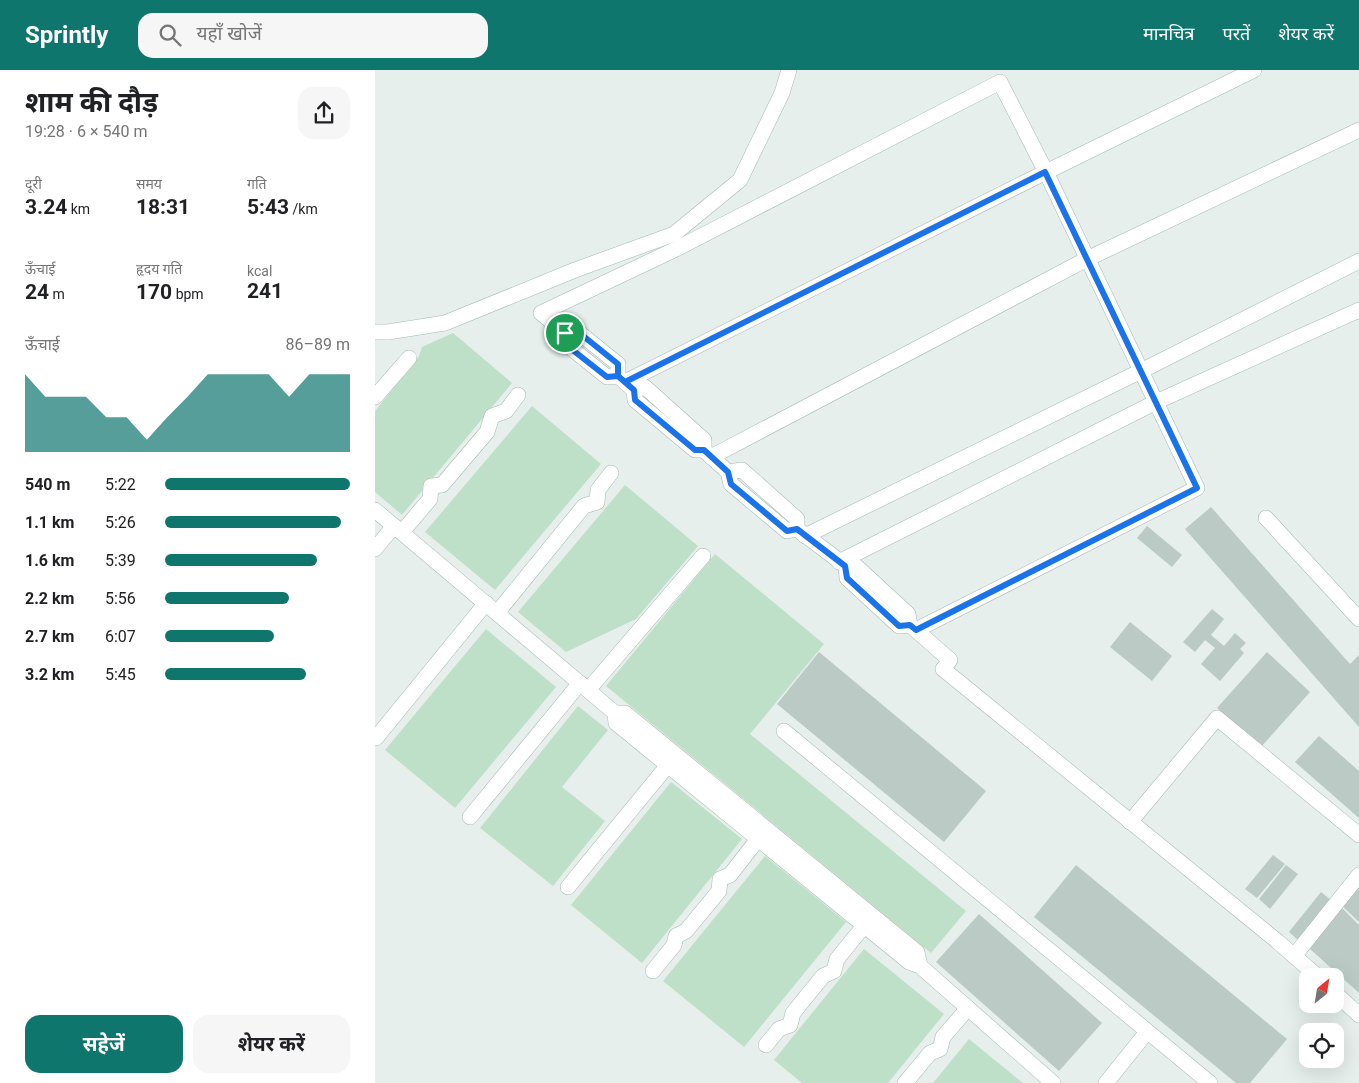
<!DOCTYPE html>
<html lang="hi">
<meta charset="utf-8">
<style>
:root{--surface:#fff;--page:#f6f6f6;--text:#202124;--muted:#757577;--accent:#0f766e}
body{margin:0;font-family:Roboto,"Noto Sans Devanagari",sans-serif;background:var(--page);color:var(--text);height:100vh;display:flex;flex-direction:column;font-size:19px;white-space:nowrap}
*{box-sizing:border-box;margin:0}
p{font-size:16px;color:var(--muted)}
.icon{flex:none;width:28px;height:28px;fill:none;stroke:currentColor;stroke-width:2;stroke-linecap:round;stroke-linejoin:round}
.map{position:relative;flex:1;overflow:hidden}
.drawer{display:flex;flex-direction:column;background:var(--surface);width:375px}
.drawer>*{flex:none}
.needle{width:32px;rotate:30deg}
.buttons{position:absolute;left:924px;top:898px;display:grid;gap:10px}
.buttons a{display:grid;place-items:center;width:45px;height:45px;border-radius:10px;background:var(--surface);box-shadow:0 5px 20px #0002;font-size:25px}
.pin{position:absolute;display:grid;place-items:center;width:42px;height:42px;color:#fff;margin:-21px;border:2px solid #fff;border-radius:50%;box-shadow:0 1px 5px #0007}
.round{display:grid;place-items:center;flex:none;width:52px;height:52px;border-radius:15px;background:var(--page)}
.head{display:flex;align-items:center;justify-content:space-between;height:85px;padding:0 25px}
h1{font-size:28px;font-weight:700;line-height:38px}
.metrics{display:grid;grid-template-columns:repeat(3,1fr);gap:8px;height:85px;padding:5px 25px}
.metrics div{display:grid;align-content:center}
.metrics b{font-size:21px;font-weight:700}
.metrics small{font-size:14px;font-weight:400}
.metrics p{font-size:14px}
.chart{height:140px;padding:10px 25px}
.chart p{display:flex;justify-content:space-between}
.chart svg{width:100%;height:90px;margin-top:5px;fill:var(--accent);opacity:.7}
.button{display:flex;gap:10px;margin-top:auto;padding:10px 25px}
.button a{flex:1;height:58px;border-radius:15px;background:var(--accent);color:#fff;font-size:20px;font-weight:700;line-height:58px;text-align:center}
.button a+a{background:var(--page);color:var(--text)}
ul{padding:0 25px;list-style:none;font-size:16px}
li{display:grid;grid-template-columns:80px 60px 1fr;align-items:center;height:38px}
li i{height:12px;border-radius:6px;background:var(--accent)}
header{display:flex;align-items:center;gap:30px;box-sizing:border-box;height:70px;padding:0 25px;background:var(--accent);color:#fff}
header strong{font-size:24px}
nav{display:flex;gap:28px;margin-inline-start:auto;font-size:18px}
.search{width:350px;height:45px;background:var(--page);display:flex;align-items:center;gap:12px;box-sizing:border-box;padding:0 18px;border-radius:15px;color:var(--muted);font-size:19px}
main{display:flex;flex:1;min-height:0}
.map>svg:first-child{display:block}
</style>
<header>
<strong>Sprintly</strong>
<div class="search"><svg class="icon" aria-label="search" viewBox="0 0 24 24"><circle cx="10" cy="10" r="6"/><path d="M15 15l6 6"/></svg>यहाँ खोजें</div>
<nav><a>मानचित्र</a><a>परतें</a><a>शेयर करें</a></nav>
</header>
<main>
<section class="drawer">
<div class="head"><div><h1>शाम की दौड़</h1><p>19:28 · 6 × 540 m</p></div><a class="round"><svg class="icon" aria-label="share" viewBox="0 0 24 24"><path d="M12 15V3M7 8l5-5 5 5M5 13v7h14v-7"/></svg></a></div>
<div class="metrics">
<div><p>दूरी</p><b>3.24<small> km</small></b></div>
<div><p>समय</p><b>18:31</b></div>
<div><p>गति</p><b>5:43<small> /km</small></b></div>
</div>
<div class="metrics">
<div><p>ऊँचाई</p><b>24<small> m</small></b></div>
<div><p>हृदय गति</p><b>170<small> bpm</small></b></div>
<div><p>kcal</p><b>241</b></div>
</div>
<div class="chart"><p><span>ऊँचाई</span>86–89 m</p>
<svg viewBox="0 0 160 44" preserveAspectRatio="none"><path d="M0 44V6L10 17L20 17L30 17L40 27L50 27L60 38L70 27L80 17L90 6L100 6L110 6L120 6L130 17L140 6L150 6L160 6V44z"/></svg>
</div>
<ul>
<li><b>540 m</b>5:22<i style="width:100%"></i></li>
<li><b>1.1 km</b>5:26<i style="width:95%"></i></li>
<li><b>1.6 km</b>5:39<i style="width:82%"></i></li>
<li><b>2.2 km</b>5:56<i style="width:67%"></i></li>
<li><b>2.7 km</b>6:07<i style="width:59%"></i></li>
<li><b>3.2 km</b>5:45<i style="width:76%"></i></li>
</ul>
<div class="button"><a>सहेजें</a><a>शेयर करें</a></div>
</section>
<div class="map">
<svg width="984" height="1013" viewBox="0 0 984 1013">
<rect width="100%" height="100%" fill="#e6efeb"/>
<g fill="#bfe0c8">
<path d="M78 263 137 313 27 445 0 422V341L44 286 47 277Z"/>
<path d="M157 336 226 394 120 520 50 462Z"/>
<path d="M250 415 323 476 261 549 191 582 143 542Z"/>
<path d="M340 484 449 574 375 664 591 841 556 883 231 616Z"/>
<path d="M111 559 181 617 80 738 10 680Z"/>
<path d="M203 636 233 660 187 717 230 751 178 816 105 758Z"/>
<path d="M296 712 367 769 267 893 196 835Z"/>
<path d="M390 786 471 852 369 977 288 911Z"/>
<path d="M489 879 569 944 513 1013H427L399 990Z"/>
<path d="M594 969 648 1013H558Z"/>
</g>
<g fill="#bbcac4">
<path d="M836 437 975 594 984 585V657L810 459Z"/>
<path d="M772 456 807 485 797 497 762 468Z"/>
<path d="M837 539 849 549 836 565 849 576 860 563 871 573 865 579 869 583 845 611 826 594 840 578 830 570 820 582 808 572Z"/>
<path d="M755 552 797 586 777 611 735 577Z"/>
<path d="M444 582 611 721 569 772 402 634Z"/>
<path d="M892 582 935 622 886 677 842 638Z"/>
<path d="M944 666 984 701V748L920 692Z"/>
<path d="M898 785 910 794 882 828 870 819Z"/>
<path d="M701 795 912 969 875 1013H861L659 847Z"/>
<path d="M911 795 923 804 895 839 884 829Z"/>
<path d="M984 815V852L965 834Z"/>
<path d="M946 822 957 831 924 871 914 862Z"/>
<path d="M964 835 984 855V923L935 879Z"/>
<path d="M604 844 727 953 684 1001 561 892Z"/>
</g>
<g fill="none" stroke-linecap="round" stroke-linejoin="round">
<g stroke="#a8b8b2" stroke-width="16">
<g id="minor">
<path d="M0 262H13L70 253 200 200 299 164 365 110 407 23 414 0"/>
<path d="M190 263 191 274 232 307 243 306"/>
<path d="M250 312 671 102 625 12 301 179 166 243 190 263 202 261 243 294V306L259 320 270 317 329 370V380L353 402 367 400 422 449V459L471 496 482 497 533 544 535 555 575 590 568 599 902 871 942 906"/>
<path d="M259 320 260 330 320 380H329"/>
<path d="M0 327 34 288"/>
<path d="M336 387 712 189 984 60"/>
<path d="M353 402 356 414 412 461 422 459"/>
<path d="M0 440 240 643H250L542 882 545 896 534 892 241 653 240 643"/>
<path d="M891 448 984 549"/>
<path d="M27 462 55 429 56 416 67 415 112 362 117 346 131 341 143 325"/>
<path d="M430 466 766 301 984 191"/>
<path d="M0 479 19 456"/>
<path d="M464 492 781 332 984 240"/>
<path d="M471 496 472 508 524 556 535 555"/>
<path d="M122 543 209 436 222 432 223 420 236 403"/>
<path d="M541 560 822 418 671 102 879 0"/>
<path d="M213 620 328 486"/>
<path d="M409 661 835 1013"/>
<path d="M1 668 111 533"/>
<path d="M95 747 205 613"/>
<path d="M755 752 842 648 984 765"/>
<path d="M193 817 293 695"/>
<path d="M919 886 984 805"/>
<path d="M545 896 678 1013"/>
<path d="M278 901 299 875 301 866 311 861 344 821 345 809 355 805 383 769"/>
<path d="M960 923 984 945"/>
<path d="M391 975 404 959 415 955 418 943 448 906 459 901 462 889 489 856"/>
<path d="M530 1013 555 983 565 979 568 967 593 938"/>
<path d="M731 1013 772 962"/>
</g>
</g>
<use href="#minor" stroke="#fff" stroke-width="15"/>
</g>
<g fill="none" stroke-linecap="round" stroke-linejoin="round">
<g stroke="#fff" stroke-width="10">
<path id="route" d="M190 263V274L232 307 243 306 259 320 260 330 320 380H329L353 402 356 414 412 461 422 459 470 496 472 508 524 556 535 555 541 560 822 418 670 102 250 312 243 306V294L202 261 190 263"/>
</g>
<use href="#route" stroke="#1a73e8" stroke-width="6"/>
</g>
</svg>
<div class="buttons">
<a><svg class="needle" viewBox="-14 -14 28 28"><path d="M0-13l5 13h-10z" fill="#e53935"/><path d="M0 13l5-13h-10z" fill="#757577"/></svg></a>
<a><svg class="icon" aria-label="locate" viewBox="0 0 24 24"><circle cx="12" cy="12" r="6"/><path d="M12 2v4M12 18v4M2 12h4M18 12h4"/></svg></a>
</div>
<div class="pin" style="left:190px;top:263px;background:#1e9e55"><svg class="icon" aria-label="arrive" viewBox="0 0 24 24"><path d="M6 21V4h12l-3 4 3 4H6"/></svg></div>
</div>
</main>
